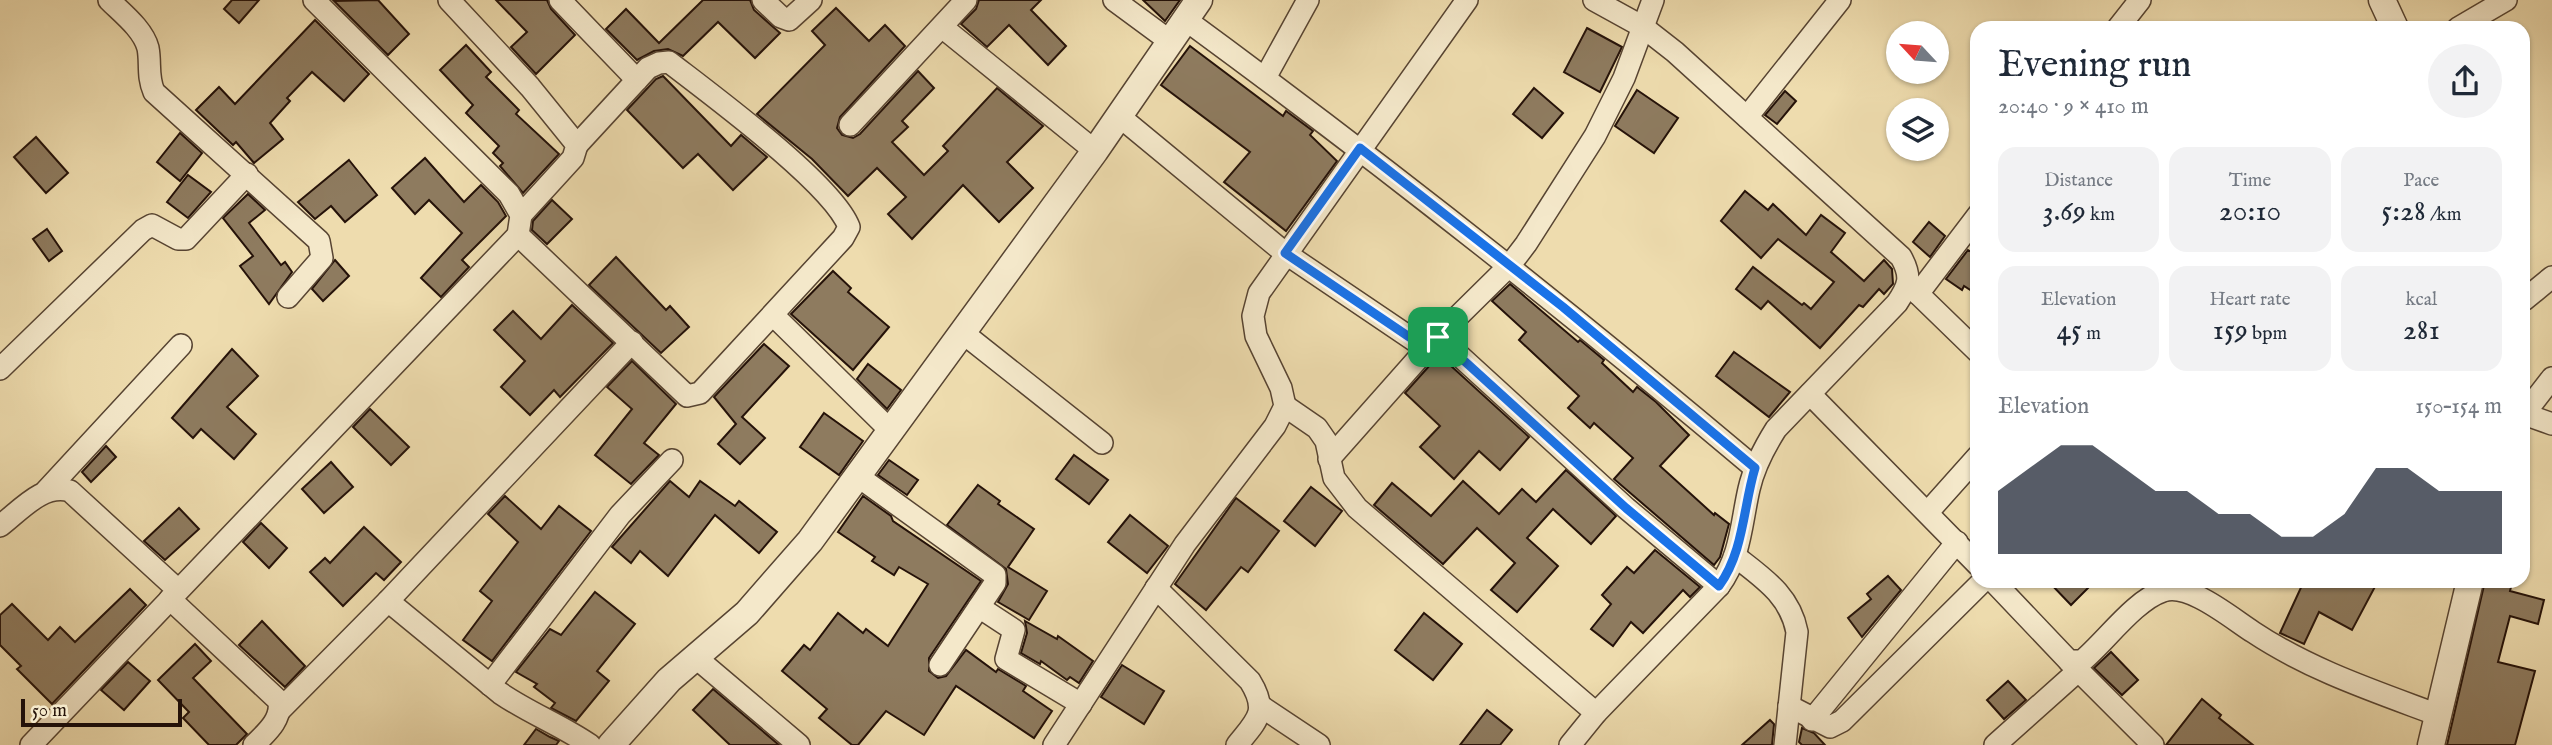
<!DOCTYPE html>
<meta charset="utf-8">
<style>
:root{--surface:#fff;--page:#f2f2f3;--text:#1f2937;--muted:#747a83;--accent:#111827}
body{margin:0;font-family:"IM FELL English",serif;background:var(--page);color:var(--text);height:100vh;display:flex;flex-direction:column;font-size:26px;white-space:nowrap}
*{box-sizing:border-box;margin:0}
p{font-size:23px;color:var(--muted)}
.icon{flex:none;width:38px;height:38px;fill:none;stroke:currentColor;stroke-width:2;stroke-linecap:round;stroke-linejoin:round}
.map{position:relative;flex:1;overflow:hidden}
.panel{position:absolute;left:1970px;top:21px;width:560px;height:567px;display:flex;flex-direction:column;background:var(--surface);border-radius:21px;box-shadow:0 2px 5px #0004}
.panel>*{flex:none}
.needle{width:46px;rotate:296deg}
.tools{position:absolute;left:1886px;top:21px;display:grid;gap:14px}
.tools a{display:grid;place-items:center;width:63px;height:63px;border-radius:50%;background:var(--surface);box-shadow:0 2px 5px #0004;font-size:35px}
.scale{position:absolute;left:21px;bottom:18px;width:161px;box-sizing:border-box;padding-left:7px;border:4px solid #251209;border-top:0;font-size:19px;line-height:24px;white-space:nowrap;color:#251209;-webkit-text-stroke:5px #f4e8ca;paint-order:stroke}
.pin{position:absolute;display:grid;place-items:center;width:60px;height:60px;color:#fff;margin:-30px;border-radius:14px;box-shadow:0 4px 10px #0006}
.round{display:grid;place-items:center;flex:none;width:74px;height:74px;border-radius:37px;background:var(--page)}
.head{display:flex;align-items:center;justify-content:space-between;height:119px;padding:0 28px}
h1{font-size:38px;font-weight:600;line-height:52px}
.stats{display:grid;grid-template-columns:repeat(3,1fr);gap:10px;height:119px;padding:7px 28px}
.stats div{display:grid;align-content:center;border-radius:18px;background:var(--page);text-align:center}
.stats b{font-size:30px;font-weight:600}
.stats small{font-size:19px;font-weight:400}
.stats p{font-size:19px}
.chart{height:196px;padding:14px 28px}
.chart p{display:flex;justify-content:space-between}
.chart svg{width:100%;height:126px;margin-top:7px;fill:var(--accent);opacity:.7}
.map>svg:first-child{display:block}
</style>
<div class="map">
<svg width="2552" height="745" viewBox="0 0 2552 745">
<rect width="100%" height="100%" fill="#eedcae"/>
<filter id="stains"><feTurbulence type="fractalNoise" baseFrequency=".00286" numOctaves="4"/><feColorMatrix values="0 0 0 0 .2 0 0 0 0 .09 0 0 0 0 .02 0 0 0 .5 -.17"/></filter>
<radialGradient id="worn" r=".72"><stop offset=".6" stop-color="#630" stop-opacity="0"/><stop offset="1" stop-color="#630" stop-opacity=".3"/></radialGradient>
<g fill="#8e7b5f" stroke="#251209" stroke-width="2">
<path d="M232 0H259L239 23 224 9Z"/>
<path d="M378 0 409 34 388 55 334 1Z"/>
<path d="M496 0H547L551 9 575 35 536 74 511 47 527 32Z"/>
<path d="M703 0H750L754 10 780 33 755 58 718 22 683 56 668 49 654 51 637 60 606 29 626 9 659 43Z"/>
<path d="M979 0H1041L1031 10 1066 46 1048 65 1009 25 987 47 961 24 976 9Z"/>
<path d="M1143 0H1180L1165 21Z"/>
<path d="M836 8 869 41 885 25 905 46 840 117 837 128 842 135 853 138 860 134 918 71 934 88 902 121 908 127 892 142 924 175 948 151 943 146 997 88 1043 126 1007 162 1033 188 999 222 963 185 912 239 888 214 906 197 877 168 848 196 812 159 757 114 825 45 812 31Z"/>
<path d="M315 20 369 74 344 101 312 72 287 98 290 101 270 123 283 139 254 163 236 142 233 145 196 110 219 87 235 104Z"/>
<path d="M1587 28 1622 47 1600 92 1564 72Z"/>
<path d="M466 45 491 72 486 77 519 110 516 114 559 154 523 193 500 166 503 163 493 153 499 146 466 113 473 105 440 70Z"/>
<path d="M1190 46 1283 116 1286 111 1313 131 1310 135 1337 161 1286 231 1224 182 1250 152 1161 85Z"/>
<path d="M663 76 731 146 741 135 767 157 733 190 698 154 683 168 627 110 656 79Z"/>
<path d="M1534 88 1563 113 1542 138 1513 114Z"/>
<path d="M1637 90 1678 118 1654 153 1615 126Z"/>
<path d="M1785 91 1796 101 1777 124 1765 115Z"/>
<path d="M180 133 202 153 180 181 157 162Z"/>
<path d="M36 137 68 173 46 193 14 157Z"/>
<path d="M425 158 464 202 481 185 498 202 506 216 462 260 469 267 441 297 421 278 462 233 429 200 415 214 392 188Z"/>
<path d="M349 160 377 195 345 222 331 206 315 219 298 202Z"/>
<path d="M188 175 211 192 188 218 167 202Z"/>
<path d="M1745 191 1768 210 1773 204 1806 235 1821 215 1845 233 1831 252 1864 281 1884 260 1892 269 1893 284 1884 294 1879 289 1863 307 1859 305 1820 348 1768 301 1761 309 1736 289 1753 267 1802 305 1804 303 1811 309 1834 282 1778 239 1761 258 1721 221Z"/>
<path d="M248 194 265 210 249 223 281 265 285 262 292 272 269 304 240 266 253 256 223 218Z"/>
<path d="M552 200 572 219 547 244 532 230 533 221Z"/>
<path d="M1929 222 1945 236 1930 257 1913 242Z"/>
<path d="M47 229 62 251 49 261 33 239Z"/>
<path d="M1968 250 1978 256V295L1964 286 1962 290 1946 279Z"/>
<path d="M616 257 666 310 670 306 689 327 661 353 589 285Z"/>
<path d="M335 260 349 276 323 301 312 289Z"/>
<path d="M833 271 851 288 848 292 889 327 853 370 791 314Z"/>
<path d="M1510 284 1578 342 1580 340 1604 360 1602 363 1633 392 1637 387 1656 402 1689 435 1660 466 1714 515 1715 513 1729 524 1720 557 1714 565 1614 479 1633 458 1594 423 1590 428 1568 408 1579 396 1519 340 1526 332 1492 301Z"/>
<path d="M572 305 613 343 560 397 554 390 530 415 501 387 525 361 494 330 513 311 541 339Z"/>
<path d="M764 344 789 366 742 417 765 438 740 464 718 444 736 424 714 397Z"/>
<path d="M232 349 258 376 227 407 256 434 234 459 201 429 193 438 172 418Z"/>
<path d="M1734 352 1790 392 1769 417 1716 376Z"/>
<path d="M1439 355 1529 437 1500 470 1479 451 1454 479 1420 447 1440 426 1405 393Z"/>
<path d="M632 361 676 404 644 443 659 455 631 484 595 455 632 409 607 387Z"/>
<path d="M868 364 901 390 887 409 857 379Z"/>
<path d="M370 409 409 447 391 465 353 427Z"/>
<path d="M824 413 863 441 839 475 800 447Z"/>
<path d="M106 446 116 457 91 482 82 472Z"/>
<path d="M1074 455 1108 480 1089 504 1056 479Z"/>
<path d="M889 460 918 480 907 495 878 475Z"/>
<path d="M331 462 353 487 324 513 302 489Z"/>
<path d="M1566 470 1616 516 1591 544 1553 509 1527 538 1558 566 1517 612 1491 590 1515 563 1477 528 1443 564 1374 505 1392 483 1431 516 1463 481 1499 514 1522 489 1536 502Z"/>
<path d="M670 481 689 497 700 481 735 506 739 501 777 532 759 553 715 515 668 576 640 551 631 563 612 547Z"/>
<path d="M978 485 1000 501 998 504 1034 529 1008 567 1047 591 1029 620 998 602 1008 584 1006 569 947 525Z"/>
<path d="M1311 487 1342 511 1315 546 1284 521Z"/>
<path d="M505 496 541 529 559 506 591 531 492 661 463 640 492 601 480 591 518 542 488 514Z"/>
<path d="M863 496 891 516 893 521 981 581 929 658V671L938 678 946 676 966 650 996 672 998 669 1026 686 1023 691 1052 711 1034 738 956 686 924 735 886 711 858 745H852L819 718 827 709 782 671 804 645 810 650 838 613 863 633 866 629 888 646 928 584 899 567 894 575 872 561 875 557 838 532Z"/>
<path d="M1236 498 1279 531 1248 572 1241 567 1206 610 1175 584Z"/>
<path d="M179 508 199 529 165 560 144 541Z"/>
<path d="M1130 515 1168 546 1147 573 1108 542Z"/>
<path d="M261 523 287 548 269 568 243 542Z"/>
<path d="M364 527 401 562 384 580 376 573 343 606 310 572 325 558 330 563Z"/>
<path d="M1655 550 1700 587 1690 597 1683 590 1643 633 1631 622 1613 646 1591 629 1611 604 1602 595 1627 567 1634 573Z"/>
<path d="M1888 576 1901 590 1862 637 1848 618 1871 599 1867 594Z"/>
<path d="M2048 581H2095L2071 605Z"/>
<path d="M2304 581H2378L2352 630 2319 612 2304 644 2280 633Z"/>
<path d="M2485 581 2512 583 2510 591 2544 600 2538 624 2510 616 2498 662 2535 671 2515 745H2447Z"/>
<path d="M130 589 146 605 52 704 17 669 21 666 0 645V615L12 604 48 640 60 627 75 642Z"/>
<path d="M595 592 635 624 597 671 609 681 576 721 551 708 555 703 534 687 537 684 516 672 550 629 561 635Z"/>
<path d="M1424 613 1462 644 1433 680 1395 650Z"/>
<path d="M262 621 305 666 285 687 239 645Z"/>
<path d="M1025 621 1057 639 1058 636 1093 661 1079 683 1070 677 1067 680 1041 661 1040 664 1021 653 1027 633Z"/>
<path d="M195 644 211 661 193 678 247 734 236 745H209L183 718 189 712 158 680Z"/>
<path d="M2111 652 2138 680 2122 695 2094 668Z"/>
<path d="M128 662 150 681 124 710 101 690Z"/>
<path d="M1122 665 1164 691 1144 724 1101 697Z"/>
<path d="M2008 681 2026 700 2004 719 1987 700Z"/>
<path d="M713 689 779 745H730L693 710Z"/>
<path d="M2202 699 2221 715 2219 718 2253 745H2166Z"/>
<path d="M1487 710 1512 730 1500 745H1460Z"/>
<path d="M1770 720 1774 724 1772 745H1742Z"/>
<path d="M1802 728 1814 733 1825 745H1802L1799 742Z"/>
<path d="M536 729 550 737 559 741 556 745H524Z"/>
</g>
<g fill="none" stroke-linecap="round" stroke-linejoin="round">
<g stroke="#574432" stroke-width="24">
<g id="minor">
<path d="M109 0C122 13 143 29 148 48 151 63 147 76 154 92L319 241 322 258 288 297"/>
<path d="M449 0 530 87 577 145 573 158 521 215"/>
<path d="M560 0 637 80"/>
<path d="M763 0 781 17 789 20 811 0"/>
<path d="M1114 0 1171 42"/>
<path d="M1186 20C1381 163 1570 312 1755 468"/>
<path d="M942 27 1095 151"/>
<path d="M2118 28 2140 0"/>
<path d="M2458 28 2506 0"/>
<path d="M1265 78 1308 0"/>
<path d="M1119 116 1285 253 1427 349"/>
<path d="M1747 117 1840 0"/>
<path d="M850 125 966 0"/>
<path d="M518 235 687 396 700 393 843 238 849 227C833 184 709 93 669 62L659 63 648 68 577 145"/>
<path d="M1909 285 1978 352"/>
<path d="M1918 294 1978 215"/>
<path d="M2524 300 2552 277"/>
<path d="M773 315 892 432"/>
<path d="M963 333 1102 443"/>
<path d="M1438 336 1626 508 1719 586"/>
<path d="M0 369 143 230 152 225 178 239H186L247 174"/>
<path d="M1810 394 1978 565"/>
<path d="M1285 406 1317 428 1326 441 1334 478 1357 508 1596 713"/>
<path d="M2524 414 2552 378"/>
<path d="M2524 414 2552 424"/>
<path d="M1329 459 1438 336 1510 265 1526 244 1595 136 1624 78 1653 0"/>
<path d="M859 477 995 575V583L940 665"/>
<path d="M46 491 181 345"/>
<path d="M1928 512 1978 456"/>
<path d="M0 526C21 510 43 483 70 491L178 590"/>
<path d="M1735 556C1763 578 1790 595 1797 632L1785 745"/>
<path d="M1993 581 2069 661H2082C2105 642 2135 600 2163 591 2189 582 2231 618 2253 632 2310 670 2374 691 2438 715"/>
<path d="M1156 588 1250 681C1269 712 1257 720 1237 745"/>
<path d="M170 599 279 701C282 720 266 733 254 745"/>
<path d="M388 601 500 693C529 713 561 725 590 745"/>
<path d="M979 607 1014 630 1006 659 1081 704"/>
<path d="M694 656 799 745"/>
<path d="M2069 661 2153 745"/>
<path d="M490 685 620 515 672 460"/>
<path d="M1789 706 1830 727 1842 721 1983 581"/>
<path d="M1262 707 1319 745"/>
<path d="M280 710 388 601 632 342"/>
<path d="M1812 720 1957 542"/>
<path d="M31 745 518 235 521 215 509 194 314 0"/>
<path d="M1054 745 1185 544 1275 426 1285 406 1281 388 1256 336 1253 316 1259 293 1467 0"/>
<path d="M1570 745 1596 713 1719 586C1741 556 1741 524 1749 489 1754 467 1764 448 1776 429L1897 303C1909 285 1912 277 1901 257L1675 52 1643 27 1594 0"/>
<path d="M1995 745 2079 670"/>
</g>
</g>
<g stroke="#574432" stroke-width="29">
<g id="tertiary">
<path d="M2382 0 2395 28"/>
<path d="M611 745 669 680 747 613 810 541 1095 151 1199 0"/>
<path d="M2431 745 2470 581"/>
</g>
</g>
<use href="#minor" stroke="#f4e8ca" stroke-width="21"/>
<use href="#tertiary" stroke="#f4e8ca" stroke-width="26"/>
</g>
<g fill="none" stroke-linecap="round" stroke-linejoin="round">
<g stroke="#fff" stroke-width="14">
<path id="route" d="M1360 148 1563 307 1755 468C1743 508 1744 551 1719 586L1626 508 1438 337 1427 349 1285 253Z"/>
</g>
<use href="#route" stroke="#1a73e8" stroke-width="9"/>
</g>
<rect width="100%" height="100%" filter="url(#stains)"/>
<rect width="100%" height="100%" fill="url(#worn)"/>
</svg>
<div class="tools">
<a><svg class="needle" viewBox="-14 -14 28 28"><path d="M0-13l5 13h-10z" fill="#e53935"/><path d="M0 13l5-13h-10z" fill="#747a83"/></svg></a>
<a><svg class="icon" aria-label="layers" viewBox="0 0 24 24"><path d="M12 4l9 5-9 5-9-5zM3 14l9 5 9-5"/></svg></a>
</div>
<div class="scale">50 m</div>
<div class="pin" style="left:1438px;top:337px;background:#1e9e55"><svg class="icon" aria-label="arrive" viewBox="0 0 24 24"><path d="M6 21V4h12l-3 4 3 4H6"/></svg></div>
<section class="panel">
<div class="head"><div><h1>Evening run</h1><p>20:40 · 9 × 410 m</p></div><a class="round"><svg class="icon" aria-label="share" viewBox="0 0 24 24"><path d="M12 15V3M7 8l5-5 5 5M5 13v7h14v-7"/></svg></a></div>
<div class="stats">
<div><p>Distance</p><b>3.69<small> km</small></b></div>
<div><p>Time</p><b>20:10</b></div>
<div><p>Pace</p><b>5:28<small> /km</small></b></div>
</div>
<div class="stats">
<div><p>Elevation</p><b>45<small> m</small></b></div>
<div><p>Heart rate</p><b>159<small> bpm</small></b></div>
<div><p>kcal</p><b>281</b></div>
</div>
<div class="chart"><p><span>Elevation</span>150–154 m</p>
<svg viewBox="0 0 160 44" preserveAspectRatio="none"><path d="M0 44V22L10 14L20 6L30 6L40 14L50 22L60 22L70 30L80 30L90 38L100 38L110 30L120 14L130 14L140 22L150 22L160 22V44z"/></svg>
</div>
</section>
</div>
